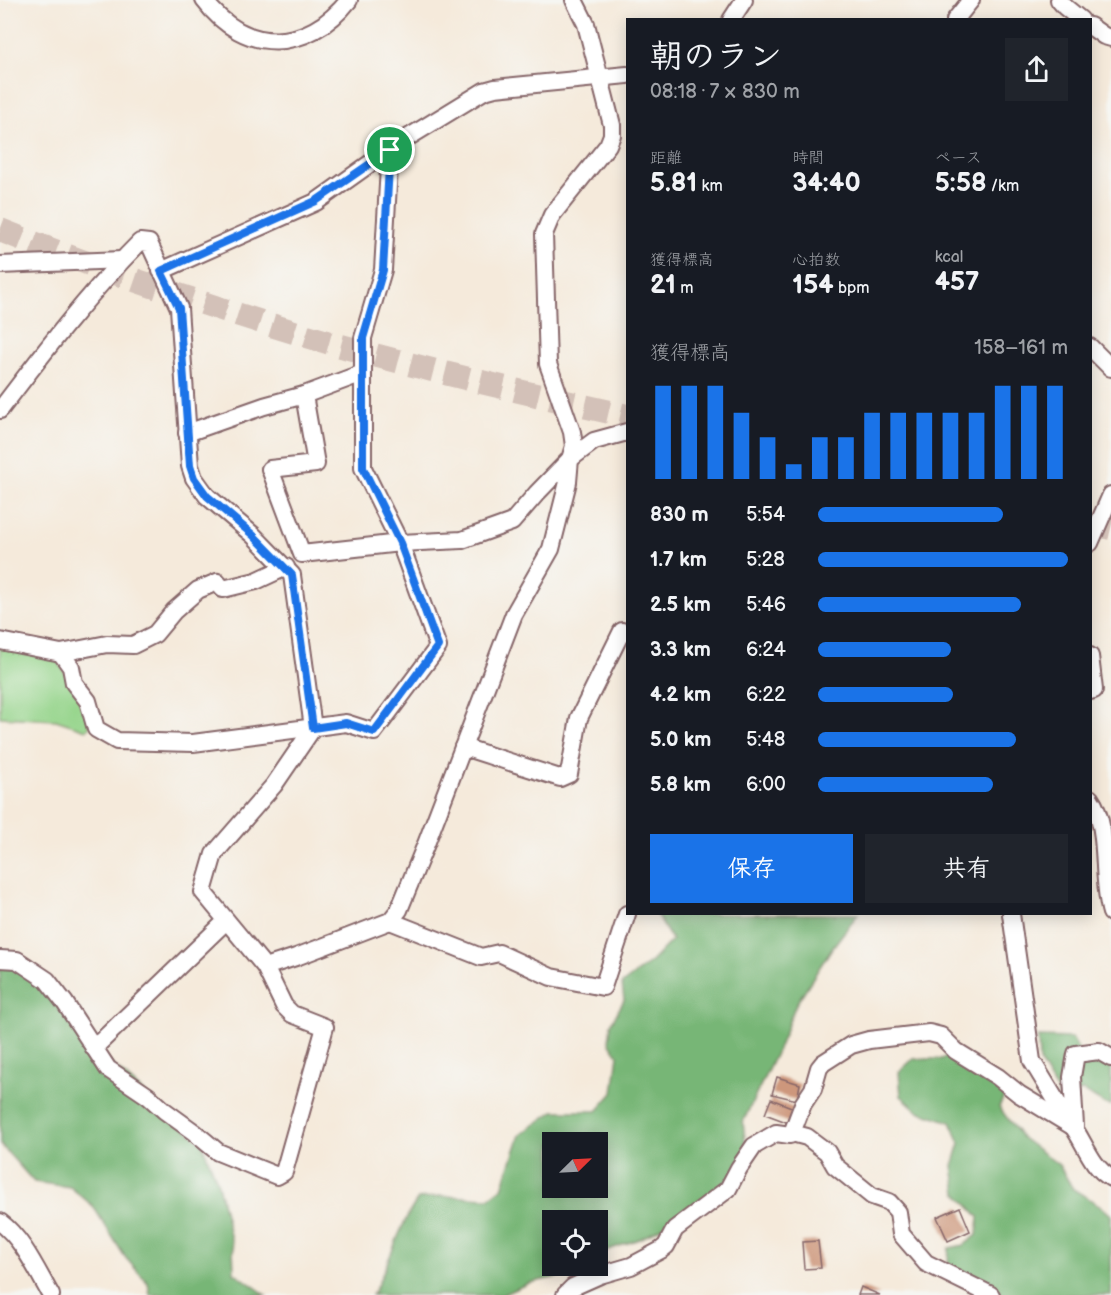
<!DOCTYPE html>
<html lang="ja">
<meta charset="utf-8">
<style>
:root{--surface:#171b24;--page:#20242c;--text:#f1f3f6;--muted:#9ea1a6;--accent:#1a73e8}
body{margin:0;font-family:"Balsamiq Sans","Klee One",sans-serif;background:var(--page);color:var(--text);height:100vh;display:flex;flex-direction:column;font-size:22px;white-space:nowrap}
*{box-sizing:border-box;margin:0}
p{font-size:20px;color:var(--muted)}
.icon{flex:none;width:33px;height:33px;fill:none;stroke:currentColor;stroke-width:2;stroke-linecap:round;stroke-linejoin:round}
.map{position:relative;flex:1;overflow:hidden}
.side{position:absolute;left:626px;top:18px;width:466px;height:897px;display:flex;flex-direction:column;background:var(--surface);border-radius:0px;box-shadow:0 3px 15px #0003}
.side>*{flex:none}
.needle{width:39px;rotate:66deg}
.tools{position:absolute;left:542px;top:1132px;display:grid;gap:12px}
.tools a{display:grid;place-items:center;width:66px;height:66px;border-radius:0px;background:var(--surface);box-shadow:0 3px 15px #0003;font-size:30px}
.pin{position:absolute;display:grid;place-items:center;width:51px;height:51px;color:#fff;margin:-26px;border:3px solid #fff;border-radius:50%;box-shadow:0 2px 6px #0007}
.round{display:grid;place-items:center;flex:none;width:63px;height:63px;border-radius:0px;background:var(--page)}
.head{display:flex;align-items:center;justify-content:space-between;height:102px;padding:0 24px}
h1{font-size:33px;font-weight:700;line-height:45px}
.stats{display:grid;grid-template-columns:repeat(3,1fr);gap:9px;height:102px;padding:6px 24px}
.stats div{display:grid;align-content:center}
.stats b{font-size:26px;font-weight:700}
.stats small{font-size:16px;font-weight:400}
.stats p{font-size:16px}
.chart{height:168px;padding:12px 24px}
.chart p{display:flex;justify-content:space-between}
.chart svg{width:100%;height:108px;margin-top:6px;stroke:var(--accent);stroke-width:6}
.primary-button{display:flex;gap:12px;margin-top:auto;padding:12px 24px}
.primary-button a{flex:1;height:69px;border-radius:0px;background:var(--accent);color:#fff;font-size:24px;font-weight:700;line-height:69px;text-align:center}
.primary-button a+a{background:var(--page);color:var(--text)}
ul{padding:0 24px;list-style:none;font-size:20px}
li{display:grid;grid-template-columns:96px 72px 1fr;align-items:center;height:45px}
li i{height:15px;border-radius:8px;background:var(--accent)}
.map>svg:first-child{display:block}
</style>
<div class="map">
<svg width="1111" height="1295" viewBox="0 0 1111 1295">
<rect width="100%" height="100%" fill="#f6f6f2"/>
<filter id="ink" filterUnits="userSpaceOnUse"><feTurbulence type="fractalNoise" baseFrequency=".0167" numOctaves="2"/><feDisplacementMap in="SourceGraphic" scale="12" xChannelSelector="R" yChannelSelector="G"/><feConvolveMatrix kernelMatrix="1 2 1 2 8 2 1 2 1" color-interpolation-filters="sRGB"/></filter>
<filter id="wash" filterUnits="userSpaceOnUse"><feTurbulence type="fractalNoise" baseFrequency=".008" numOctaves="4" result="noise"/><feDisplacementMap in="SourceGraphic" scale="24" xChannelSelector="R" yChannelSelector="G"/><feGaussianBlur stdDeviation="1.35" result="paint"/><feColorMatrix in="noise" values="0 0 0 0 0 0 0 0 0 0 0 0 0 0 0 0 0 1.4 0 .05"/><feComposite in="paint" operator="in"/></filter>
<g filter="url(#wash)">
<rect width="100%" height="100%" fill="#f5eadb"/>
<path fill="#94d48a" stroke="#6f7a5a" stroke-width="1.5" d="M0 647 55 656 87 710 90 727 86 730 56 720 0 717Z"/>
<g fill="#77b676" stroke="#606a50" stroke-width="1.5" fill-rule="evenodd">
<path d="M656 914H858L832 948 796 1004 779 1047 743 1122 747 1157 724 1193 642 1238 597 1254V1221H552V1266H581L571 1274 529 1283 502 1295H372C390 1264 398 1227 418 1199L440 1196 489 1198 502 1188 520 1135 554 1111H597L613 1093 618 1055 609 1042 611 1024 624 1000 622 984 652 961 672 940ZM552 1143H597V1188H552Z"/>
<path d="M0 963 18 965 45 983 87 1043 202 1143 218 1184 233 1248 234 1272 266 1295H150L148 1283 125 1257 93 1206 70 1187 34 1182 0 1144Z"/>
<path d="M1038 1037 1072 1038 1085 1061 1092 1065H1111V1105L1105 1104 1083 1091 1060 1097 1039 1061Z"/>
<path d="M952 1053 1007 1091 999 1107 1021 1137 1059 1165 1073 1189 1101 1206 1111 1215V1295H999L966 1278 948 1264 949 1248 964 1245 977 1235 979 1217 957 1193 953 1166 960 1143 951 1122 918 1111 901 1096 899 1072 913 1059H942Z"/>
</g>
<g id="blocks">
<g fill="#cd977c">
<path d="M777 1077 800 1084 797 1100 772 1094Z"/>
<path d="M771 1099 794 1108 789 1123 765 1114Z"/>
<path d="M960 1207 970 1231 948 1241 937 1217Z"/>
<path d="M818 1241 821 1268 804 1269 802 1242Z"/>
<path d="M861 1287 880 1295H858Z"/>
</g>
</g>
</g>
<g filter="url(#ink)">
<use href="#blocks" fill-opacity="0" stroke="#866669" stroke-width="1.5"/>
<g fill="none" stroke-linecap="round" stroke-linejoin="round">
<g stroke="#d3c1b8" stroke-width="24" stroke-dasharray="24 12" stroke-linecap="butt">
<path d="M0 230C107 272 216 309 327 342 426 370 527 393 627 416"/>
<path d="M1090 523 1111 528"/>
</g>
<g stroke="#866669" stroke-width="20">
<g id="minor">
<path d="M204 0C245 55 307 53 349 0"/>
<path d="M1059 0 1065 7 1081 20"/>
<path d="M731 20 744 0"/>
<path d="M955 20 971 0"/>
<path d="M1090 26 1104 36 1111 38"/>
<path d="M390 150 383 270 363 338V468L400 543 462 540 512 522 537 493 570 459 594 441 627 432"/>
<path d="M0 265 122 260"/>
<path d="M161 271 316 202 399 143 484 91 495 88 627 75"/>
<path d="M1090 347 1111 368"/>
<path d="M304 395 363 373"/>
<path d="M0 410C44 352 88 294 140 242L149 243 179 308 190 466 194 478 207 496 253 535 292 575 313 728 274 785 214 854 203 892 265 967 284 1006 292 1014 325 1027 284 1172 277 1176 218 1152 194 1132 165 1111 148 1096 108 1069 65 1003 47 980 17 960 0 959"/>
<path d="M1090 543 1111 495"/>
<path d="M0 641 61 653 107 644 133 645 155 634 174 611 198 590 217 582 223 589 256 581 286 567"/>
<path d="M61 653 71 667 74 683 88 701 96 729 117 741 193 743 346 723 374 732 438 647 400 543 302 554 270 469 316 464 304 395 264 406 187 433"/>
<path d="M1090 656 1094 690 1090 691"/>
<path d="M463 747 560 778 569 774 579 718 622 631"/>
<path d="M1090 798C1111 828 1100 876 1111 913"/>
<path d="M1011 914 1032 1061 1068 1120C1084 1138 1089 1166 1111 1178"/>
<path d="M390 921 481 957 499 953 551 977 603 987 627 914"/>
<path d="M265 967 296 957 390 921 399 910 426 844 514 614 551 549 568 482 570 459 574 446 572 432 548 364 544 234 552 215 608 145 612 135V125L586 24 574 0"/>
<path d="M94 1048 226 921"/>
<path d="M1075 1126 1072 1077 1076 1054 1099 1051 1111 1058"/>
<path d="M0 1222C23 1239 37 1271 51 1295"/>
<path d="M565 1295 573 1287 600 1275 631 1266 661 1250 666 1246 675 1229 728 1189 739 1168 754 1146 776 1133 790 1135 792 1133"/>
<path d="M991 1295 926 1263 901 1234 898 1212 889 1202 872 1196 835 1166 827 1152 807 1137 792 1133 803 1104 813 1089 819 1068 823 1063 851 1045 869 1040 929 1033 941 1036 956 1051 998 1077 1019 1094 1075 1128"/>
</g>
</g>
<use href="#minor" stroke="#fff" stroke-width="16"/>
</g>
</g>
<g fill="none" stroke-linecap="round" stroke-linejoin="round" filter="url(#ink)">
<g stroke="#fff" stroke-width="12">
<path id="route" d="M390 150 383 270 363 338V468L400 543 438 646 374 732 346 723 313 728 292 575 253 535 207 496 194 478 190 466 179 308 161 271 316 201Z"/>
</g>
<use href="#route" stroke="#1a73e8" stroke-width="8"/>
</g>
</svg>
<div class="tools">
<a><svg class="needle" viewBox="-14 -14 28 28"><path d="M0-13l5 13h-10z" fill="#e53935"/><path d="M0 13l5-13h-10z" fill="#9ea1a6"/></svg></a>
<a><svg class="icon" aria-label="locate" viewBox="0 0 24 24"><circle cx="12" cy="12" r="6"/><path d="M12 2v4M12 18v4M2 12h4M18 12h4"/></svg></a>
</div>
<div class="pin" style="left:390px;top:150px;background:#1e9e55"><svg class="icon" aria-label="arrive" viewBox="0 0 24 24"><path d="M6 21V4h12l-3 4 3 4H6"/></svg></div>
<section class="side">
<div class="head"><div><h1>朝のラン</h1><p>08:18 · 7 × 830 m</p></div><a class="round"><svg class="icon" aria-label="share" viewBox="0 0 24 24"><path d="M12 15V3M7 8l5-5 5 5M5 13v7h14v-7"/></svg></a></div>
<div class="stats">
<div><p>距離</p><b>5.81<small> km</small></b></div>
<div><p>時間</p><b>34:40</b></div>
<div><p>ペース</p><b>5:58<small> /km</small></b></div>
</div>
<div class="stats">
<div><p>獲得標高</p><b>21<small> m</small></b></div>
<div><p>心拍数</p><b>154<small> bpm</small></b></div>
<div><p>kcal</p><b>457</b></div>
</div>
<div class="chart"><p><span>獲得標高</span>158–161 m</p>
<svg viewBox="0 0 160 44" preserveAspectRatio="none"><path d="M5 44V6M15 44V6M25 44V6M35 44V17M45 44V27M55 44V38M65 44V27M75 44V27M85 44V17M95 44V17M105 44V17M115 44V17M125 44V17M135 44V6M145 44V6M155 44V6"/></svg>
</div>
<ul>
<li><b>830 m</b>5:54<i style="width:74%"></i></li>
<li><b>1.7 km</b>5:28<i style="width:100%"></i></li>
<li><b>2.5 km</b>5:46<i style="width:81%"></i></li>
<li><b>3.3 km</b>6:24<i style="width:53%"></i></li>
<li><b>4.2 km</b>6:22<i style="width:54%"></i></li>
<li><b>5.0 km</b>5:48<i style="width:79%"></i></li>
<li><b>5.8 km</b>6:00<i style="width:70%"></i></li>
</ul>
<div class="primary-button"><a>保存</a><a>共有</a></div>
</section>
</div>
